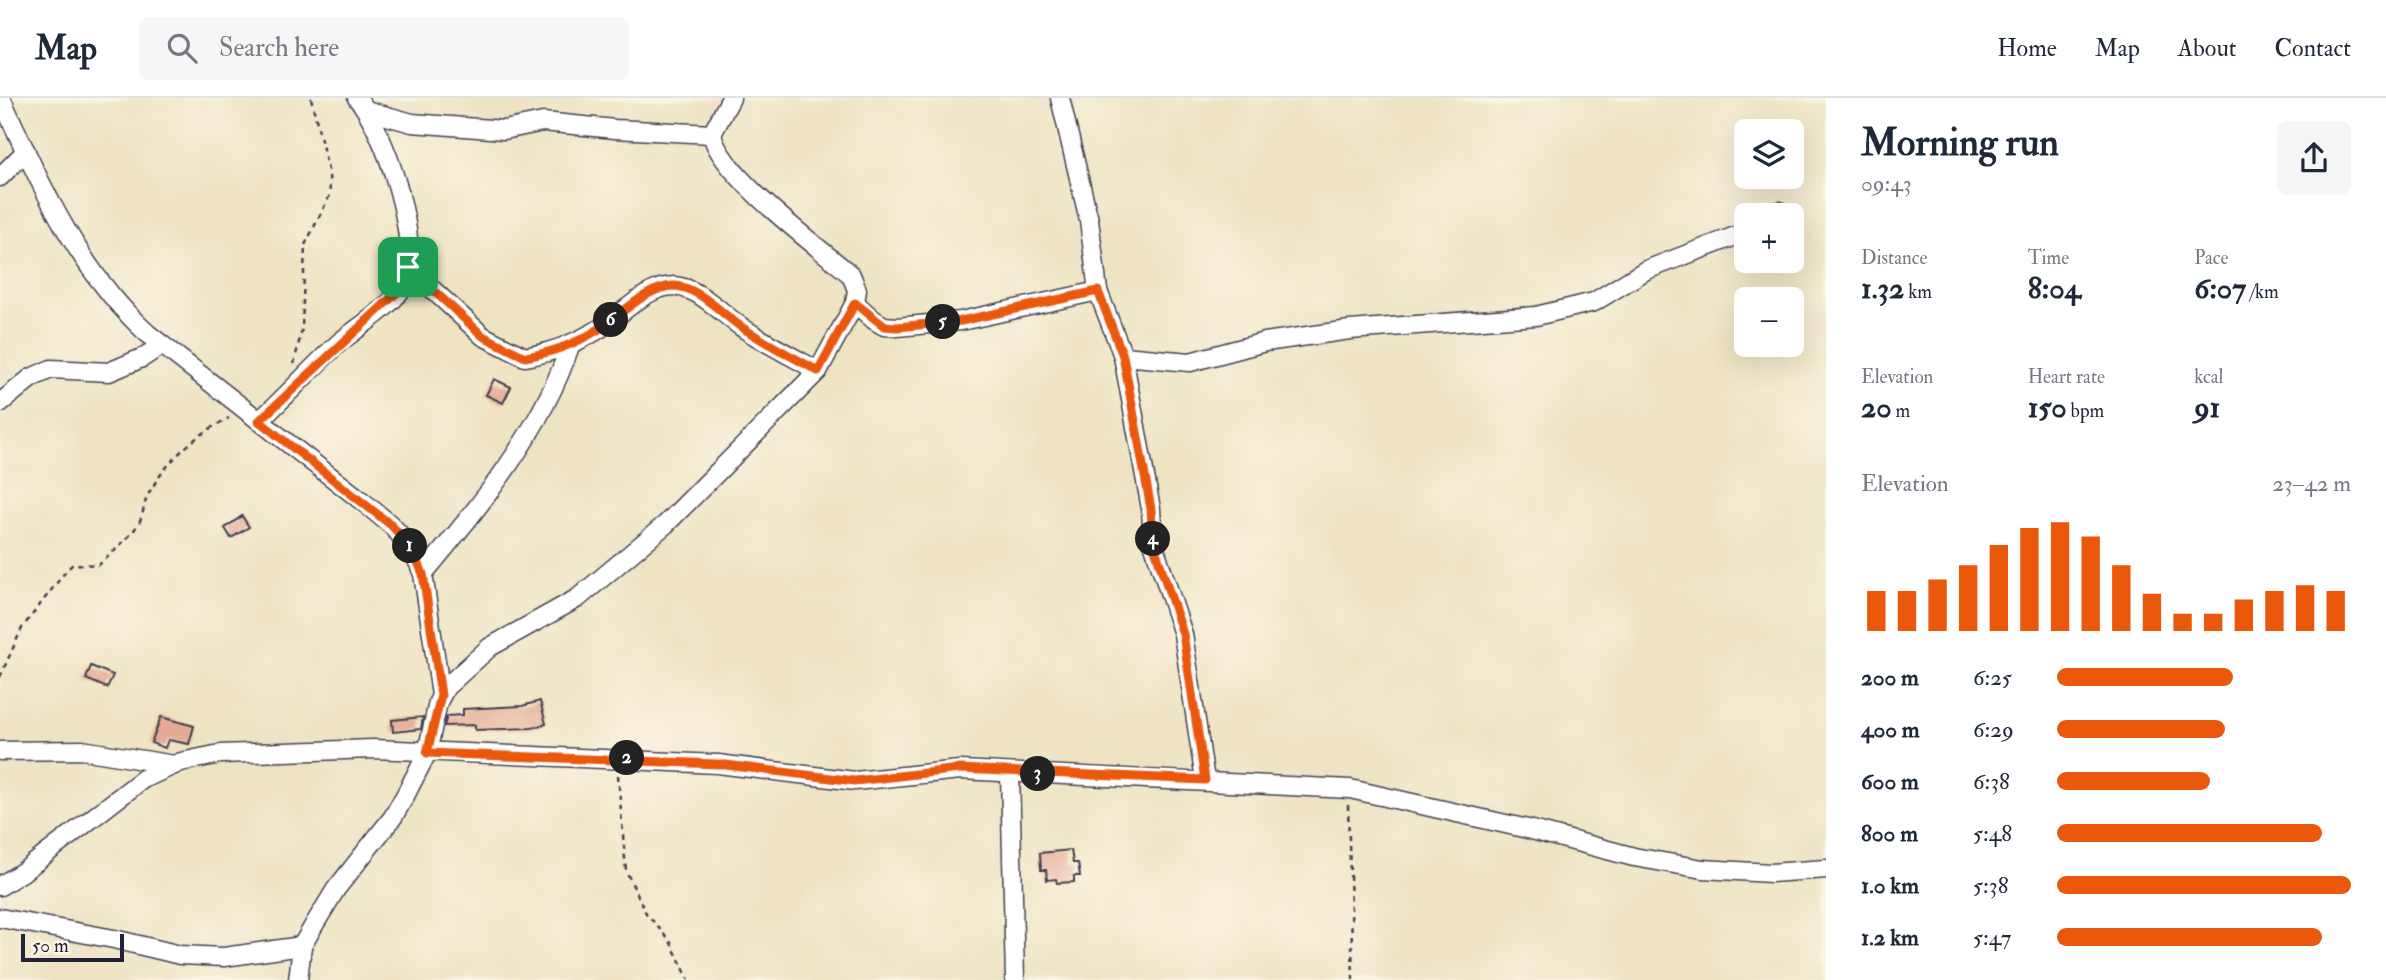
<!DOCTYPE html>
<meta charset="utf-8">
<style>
:root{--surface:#fff;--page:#f6f6f7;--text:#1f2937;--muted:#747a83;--line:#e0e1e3;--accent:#ea580c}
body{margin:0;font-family:"IM FELL Double Pica",serif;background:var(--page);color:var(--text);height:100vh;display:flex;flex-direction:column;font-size:26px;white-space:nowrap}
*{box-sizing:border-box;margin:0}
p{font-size:23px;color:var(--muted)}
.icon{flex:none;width:38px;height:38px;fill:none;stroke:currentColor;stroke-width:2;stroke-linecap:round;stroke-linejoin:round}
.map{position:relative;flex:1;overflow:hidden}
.sheet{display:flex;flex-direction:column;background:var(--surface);width:560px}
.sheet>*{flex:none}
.fabs{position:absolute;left:1734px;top:21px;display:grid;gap:14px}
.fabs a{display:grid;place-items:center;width:70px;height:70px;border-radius:10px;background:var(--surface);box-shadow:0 7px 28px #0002;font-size:35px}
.scale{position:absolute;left:21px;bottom:18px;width:103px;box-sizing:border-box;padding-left:7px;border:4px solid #22223b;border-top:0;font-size:19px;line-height:24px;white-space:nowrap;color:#22223b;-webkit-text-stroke:5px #fcf5e5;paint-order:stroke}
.pin{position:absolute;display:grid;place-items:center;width:60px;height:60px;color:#fff;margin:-30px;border-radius:14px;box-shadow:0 4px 10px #0006}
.km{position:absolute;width:35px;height:35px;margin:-18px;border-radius:50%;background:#222;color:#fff;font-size:19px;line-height:35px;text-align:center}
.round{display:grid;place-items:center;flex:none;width:74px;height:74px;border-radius:10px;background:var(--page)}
.overview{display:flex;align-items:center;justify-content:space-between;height:119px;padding:0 35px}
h1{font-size:38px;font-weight:700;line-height:52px}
.stats{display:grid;grid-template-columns:repeat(3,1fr);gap:10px;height:119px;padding:7px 35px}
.stats div{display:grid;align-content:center}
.stats b{font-size:30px;font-weight:700}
.stats small{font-size:19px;font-weight:400}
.stats p{font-size:19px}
.chart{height:196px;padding:14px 35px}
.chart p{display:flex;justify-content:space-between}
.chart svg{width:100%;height:126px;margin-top:7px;stroke:var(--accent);stroke-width:6}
ul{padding:0 35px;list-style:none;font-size:23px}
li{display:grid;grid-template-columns:112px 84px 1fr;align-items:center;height:52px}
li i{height:18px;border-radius:9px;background:var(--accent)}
header{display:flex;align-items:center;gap:42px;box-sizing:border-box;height:98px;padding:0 35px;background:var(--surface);border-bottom:2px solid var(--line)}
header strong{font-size:33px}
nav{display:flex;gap:38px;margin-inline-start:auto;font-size:24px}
.search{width:490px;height:63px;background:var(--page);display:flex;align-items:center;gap:18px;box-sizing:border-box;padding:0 24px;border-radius:10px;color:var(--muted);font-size:26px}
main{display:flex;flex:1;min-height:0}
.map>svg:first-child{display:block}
</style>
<header>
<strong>Map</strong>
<div class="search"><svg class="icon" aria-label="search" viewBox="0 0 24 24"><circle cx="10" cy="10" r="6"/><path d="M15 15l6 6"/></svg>Search here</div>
<nav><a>Home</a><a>Map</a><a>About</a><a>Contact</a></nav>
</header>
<main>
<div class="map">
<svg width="1826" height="882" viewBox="0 0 1826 882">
<rect width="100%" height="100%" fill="#fcf5e5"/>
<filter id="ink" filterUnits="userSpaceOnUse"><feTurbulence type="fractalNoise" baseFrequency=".0143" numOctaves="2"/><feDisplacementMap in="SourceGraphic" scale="14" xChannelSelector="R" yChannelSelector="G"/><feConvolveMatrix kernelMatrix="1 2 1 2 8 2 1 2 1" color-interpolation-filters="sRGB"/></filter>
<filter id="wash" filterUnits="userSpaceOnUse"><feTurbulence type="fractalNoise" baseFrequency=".00686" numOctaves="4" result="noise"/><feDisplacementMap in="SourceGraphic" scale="28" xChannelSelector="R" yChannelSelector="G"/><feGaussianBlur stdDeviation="1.57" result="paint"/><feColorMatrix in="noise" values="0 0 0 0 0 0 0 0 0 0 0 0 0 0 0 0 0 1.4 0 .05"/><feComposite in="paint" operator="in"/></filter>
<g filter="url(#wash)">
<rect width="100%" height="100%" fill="#eee3c3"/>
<g id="blocks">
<g fill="#e5ab97">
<path d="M494 281 511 289 503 305 486 297Z"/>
<path d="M242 418 249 429 231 440 225 430Z"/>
<path d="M91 568 113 577 107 590 86 581Z"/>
<path d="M540 603 546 626 532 630 475 632V627L444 628 447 618 463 617V611L522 608Z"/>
<path d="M161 619 194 628 189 646 168 642 165 650 151 645Z"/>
<path d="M423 619 421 631 393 634 392 622Z"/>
<path d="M1071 752 1073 765H1078L1080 778H1074V784L1057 785 1056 781 1047 782 1046 772H1041L1040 755Z"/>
</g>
</g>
</g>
<g filter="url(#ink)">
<use href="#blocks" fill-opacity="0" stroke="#413f4f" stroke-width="2"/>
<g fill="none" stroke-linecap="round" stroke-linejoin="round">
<g stroke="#413f4f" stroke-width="21">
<g id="minor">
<path d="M1 0C40 85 77 171 147 235L362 403 391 427 412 450 423 476 441 597"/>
<path d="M1060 0 1089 122 1098 193 1123 258 1151 411 1153 445 1183 536 1205 682"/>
<path d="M369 13 412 25 504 32 543 24 615 31 712 36"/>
<path d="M0 79 26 53"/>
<path d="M1775 117 1780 113"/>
<path d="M408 169 483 238 525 259C551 255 572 247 596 233 619 220 645 188 674 188 699 189 724 218 743 230 767 246 793 259 818 273"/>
<path d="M855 205 874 222 884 228 897 229 961 223 1098 193"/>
<path d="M1123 258 1190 264 1265 244 1350 232 1536 218 1594 204 1646 172 1746 134"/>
<path d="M0 305 31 280 51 271 109 274 142 260 162 247"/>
<path d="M259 323C287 298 312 269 340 244 357 230 395 206 404 187 423 148 385 31 357 0"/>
<path d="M423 476C481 407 541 334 570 248"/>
<path d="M0 653 82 652 174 667"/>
<path d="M1010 675 1015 882"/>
<path d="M0 788 24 773 143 681 181 664 220 656 374 651 718 666 855 683 960 672 1350 691 1528 731 1634 759 1703 771 1771 775 1826 771"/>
<path d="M0 820 114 841 180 857 224 859 302 848"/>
<path d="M298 882 302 848 314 827 336 791 393 719 406 696 427 655 438 604 446 589 490 549 578 500 666 426 818 273 855 205 857 192 851 177C817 148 719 76 712 36L731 0"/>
</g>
</g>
<g stroke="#413f4f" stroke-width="2.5" stroke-dasharray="5 5" stroke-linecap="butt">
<path d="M294 266 302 231 305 147 330 97 329 76 311 0"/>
<path d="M0 579 22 530 66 473 73 466 98 467 104 463C114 452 129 440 137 428 144 418 143 407 148 397 166 363 195 337 229 320"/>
<path d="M618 677 626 773 646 815 670 843 689 882"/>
<path d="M1348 707 1353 882"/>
</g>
<use href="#minor" stroke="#fff" stroke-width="18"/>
</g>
</g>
<g fill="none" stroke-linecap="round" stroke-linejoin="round" filter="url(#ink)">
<g stroke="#fff" stroke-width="14">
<path id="route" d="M408 169 483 238 525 259C551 255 573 247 596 233 619 220 645 188 675 188 699 189 724 218 743 230 767 246 793 259 818 273L855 205 884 228 897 229 961 223 1098 193 1123 258 1151 411 1153 445 1183 536 1205 682 960 671 855 683 718 666 427 655 441 597 423 476 412 450 391 427 259 323 404 188Z"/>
</g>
<use href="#route" stroke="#ea580c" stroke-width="9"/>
</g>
</svg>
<div class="fabs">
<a><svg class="icon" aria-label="layers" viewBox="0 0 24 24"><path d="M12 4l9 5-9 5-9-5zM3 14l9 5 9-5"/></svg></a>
<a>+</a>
<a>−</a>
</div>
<div class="scale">50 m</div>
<div class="pin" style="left:408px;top:169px;background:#1e9e55"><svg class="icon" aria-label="arrive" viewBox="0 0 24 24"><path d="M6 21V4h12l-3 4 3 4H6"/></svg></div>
<b class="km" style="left:410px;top:448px">1</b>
<b class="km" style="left:627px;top:660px">2</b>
<b class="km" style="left:1038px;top:676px">3</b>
<b class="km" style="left:1153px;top:441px">4</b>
<b class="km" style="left:943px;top:224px">5</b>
<b class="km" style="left:611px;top:222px">6</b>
</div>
<section class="sheet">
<div class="overview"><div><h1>Morning run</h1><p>09:43</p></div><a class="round"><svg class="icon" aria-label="share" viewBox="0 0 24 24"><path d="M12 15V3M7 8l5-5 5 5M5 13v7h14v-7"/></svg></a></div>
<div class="stats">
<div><p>Distance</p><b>1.32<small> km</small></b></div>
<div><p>Time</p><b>8:04</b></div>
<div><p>Pace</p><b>6:07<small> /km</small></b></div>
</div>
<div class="stats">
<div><p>Elevation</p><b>20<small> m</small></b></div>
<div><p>Heart rate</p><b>150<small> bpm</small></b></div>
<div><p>kcal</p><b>91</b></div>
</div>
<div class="chart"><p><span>Elevation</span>23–42 m</p>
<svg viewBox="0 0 160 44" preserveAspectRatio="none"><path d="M5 44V30M15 44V30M25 44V26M35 44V21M45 44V14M55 44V8M65 44V6M75 44V11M85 44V21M95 44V31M105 44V38M115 44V38M125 44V33M135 44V30M145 44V28M155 44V30"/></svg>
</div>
<ul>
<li><b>200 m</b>6:25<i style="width:60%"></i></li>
<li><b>400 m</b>6:29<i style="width:57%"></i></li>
<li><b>600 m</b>6:38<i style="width:52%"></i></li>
<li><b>800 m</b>5:48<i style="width:90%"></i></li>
<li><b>1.0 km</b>5:38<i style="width:100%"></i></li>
<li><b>1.2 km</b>5:47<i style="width:90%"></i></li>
</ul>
</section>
</main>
